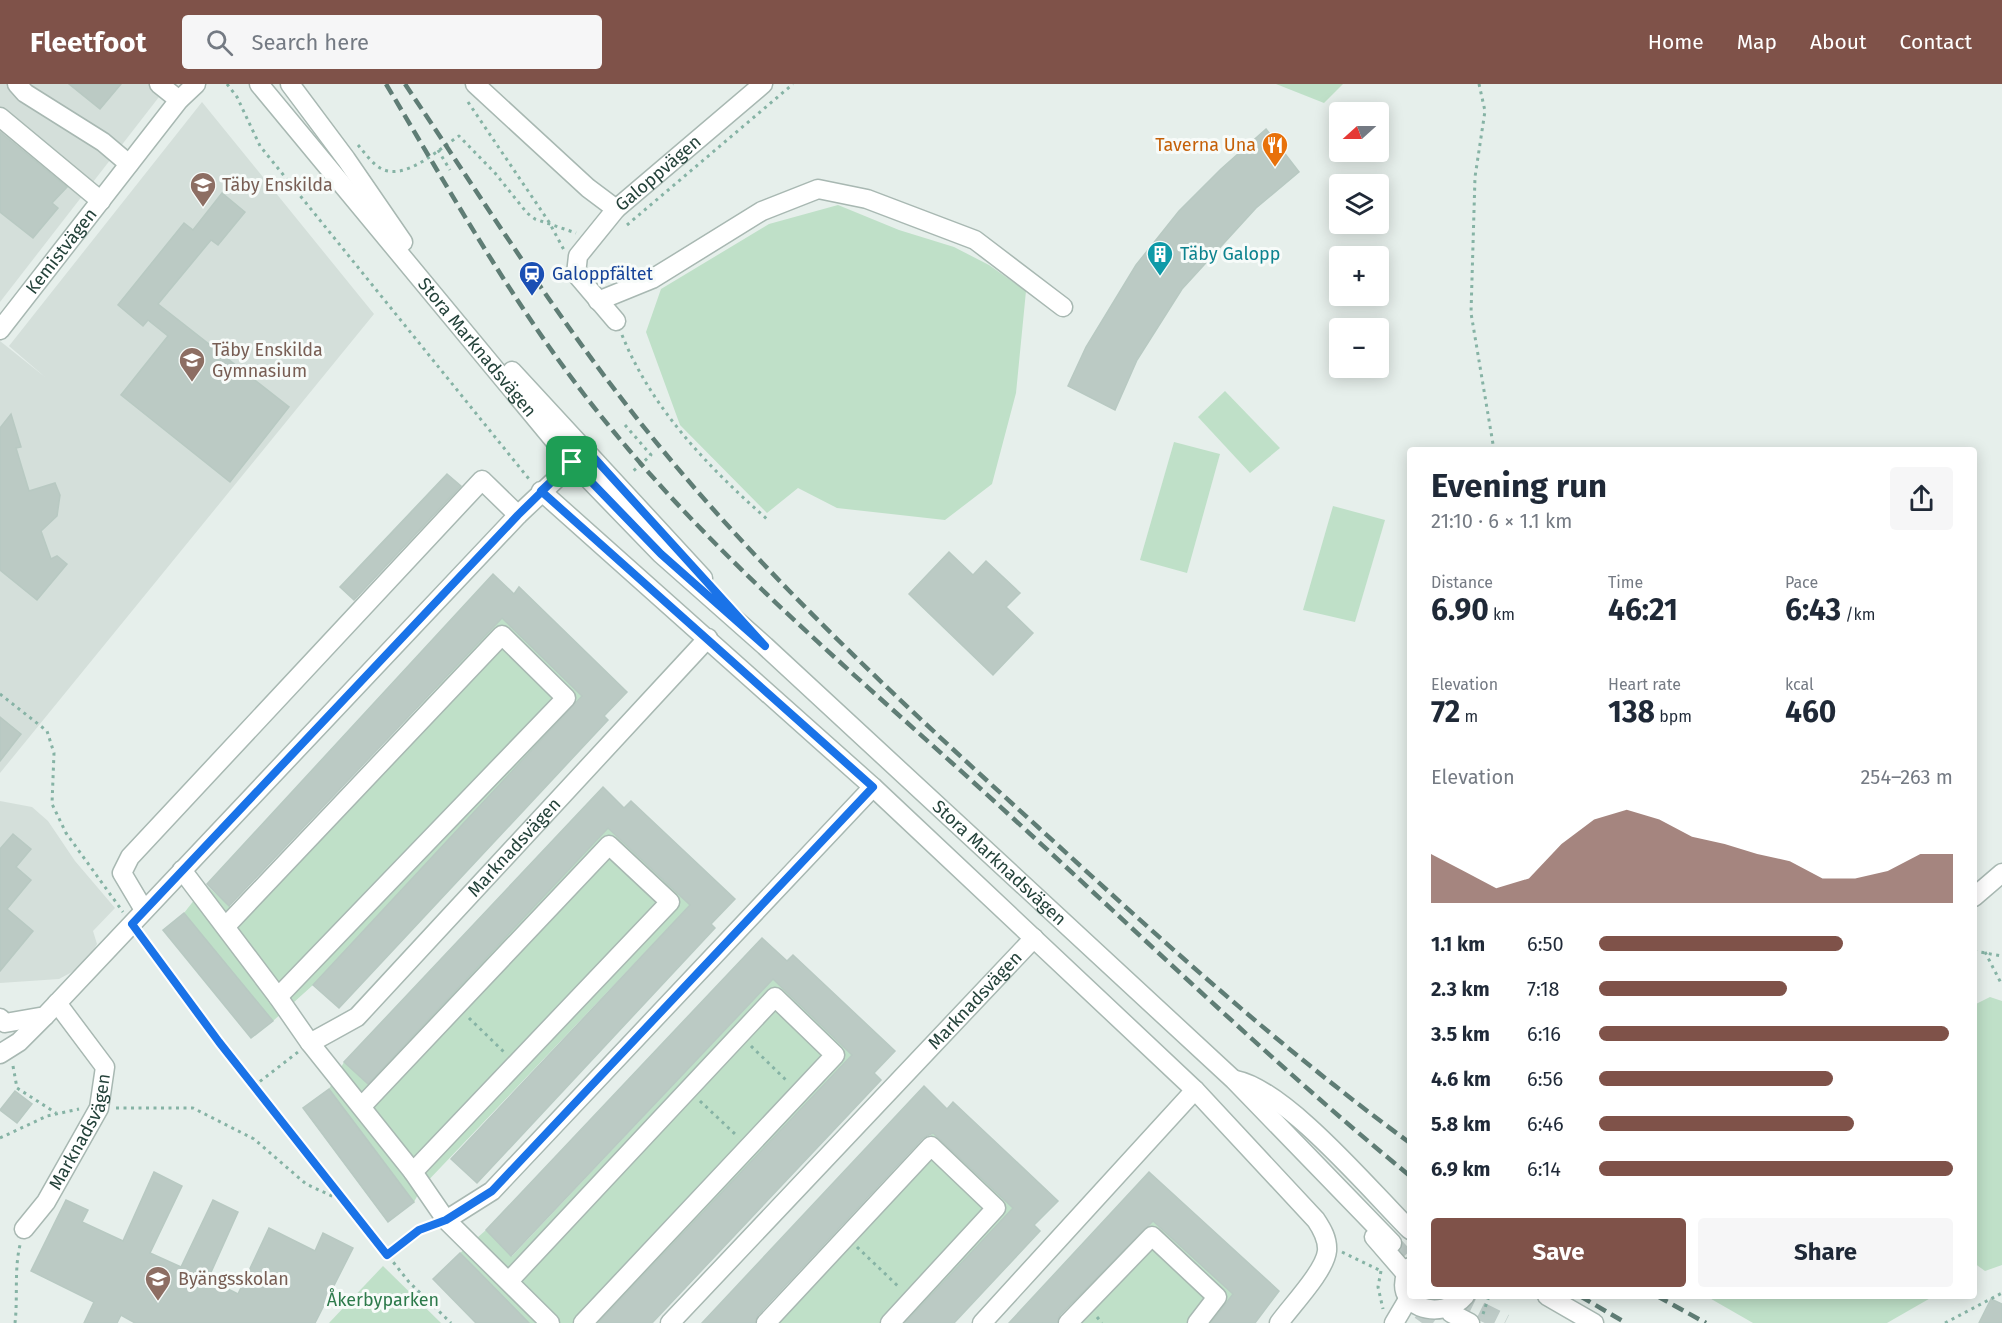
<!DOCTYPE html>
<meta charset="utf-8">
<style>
:root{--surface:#fff;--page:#f6f6f7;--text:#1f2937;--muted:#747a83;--accent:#7f5249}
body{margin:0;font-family:"Fira Sans",sans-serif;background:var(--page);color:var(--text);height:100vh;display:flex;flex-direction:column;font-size:22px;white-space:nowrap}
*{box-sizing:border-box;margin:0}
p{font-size:20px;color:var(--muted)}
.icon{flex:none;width:33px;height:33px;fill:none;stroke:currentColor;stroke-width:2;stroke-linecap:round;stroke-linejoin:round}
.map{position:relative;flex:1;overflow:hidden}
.sheet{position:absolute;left:1407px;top:363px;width:570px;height:852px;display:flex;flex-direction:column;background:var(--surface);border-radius:6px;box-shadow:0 3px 15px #0003}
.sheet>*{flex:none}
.needle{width:39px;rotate:249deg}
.tools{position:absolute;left:1329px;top:18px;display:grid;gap:12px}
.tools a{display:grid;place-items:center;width:60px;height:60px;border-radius:6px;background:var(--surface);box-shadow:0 3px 15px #0003;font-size:30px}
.pin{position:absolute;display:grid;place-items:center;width:51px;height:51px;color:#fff;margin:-26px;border-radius:12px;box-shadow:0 3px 9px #0006}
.round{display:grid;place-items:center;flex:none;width:63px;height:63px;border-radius:6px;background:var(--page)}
.headline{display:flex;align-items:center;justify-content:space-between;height:102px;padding:0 24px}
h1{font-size:33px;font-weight:700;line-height:45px}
.figures{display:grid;grid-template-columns:repeat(3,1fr);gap:9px;height:102px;padding:6px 24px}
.figures div{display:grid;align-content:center}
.figures b{font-size:30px;font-weight:700}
.figures small{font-size:16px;font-weight:400}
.figures p{font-size:16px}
.chart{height:168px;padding:12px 24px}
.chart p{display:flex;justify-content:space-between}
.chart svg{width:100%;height:108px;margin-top:6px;fill:var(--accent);opacity:.7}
.button{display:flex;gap:12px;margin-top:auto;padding:12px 24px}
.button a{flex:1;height:69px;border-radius:6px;background:var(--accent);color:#fff;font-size:24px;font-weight:700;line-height:69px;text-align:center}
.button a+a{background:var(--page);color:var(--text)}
ul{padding:0 24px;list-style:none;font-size:20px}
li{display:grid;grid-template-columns:96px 72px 1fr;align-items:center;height:45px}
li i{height:15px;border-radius:8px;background:var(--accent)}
header{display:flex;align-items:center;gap:36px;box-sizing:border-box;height:84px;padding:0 30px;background:var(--accent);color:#fff}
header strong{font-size:28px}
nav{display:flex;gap:33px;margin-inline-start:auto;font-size:21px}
.search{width:420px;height:54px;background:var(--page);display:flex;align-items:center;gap:15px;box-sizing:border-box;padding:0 21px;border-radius:6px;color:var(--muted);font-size:22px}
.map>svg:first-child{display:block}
</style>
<header>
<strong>Fleetfoot</strong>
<div class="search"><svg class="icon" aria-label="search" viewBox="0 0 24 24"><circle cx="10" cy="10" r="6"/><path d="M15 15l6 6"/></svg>Search here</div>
<nav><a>Home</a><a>Map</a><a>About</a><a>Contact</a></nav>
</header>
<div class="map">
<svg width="2002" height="1239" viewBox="0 0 2002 1239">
<rect width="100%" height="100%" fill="#e6efeb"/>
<g fill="#d4dfda">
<path d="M0 0H169L0 218Z"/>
<path d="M202 18 374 230 0 689V257L45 293 9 262Z"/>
<path d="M0 717 32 723 48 737 75 777 115 824 93 847 97 860 89 873 72 888 59 895 0 899Z"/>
</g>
<g fill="#bfe0c8">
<path d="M1276 0H1343L1324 19Z"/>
<path d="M838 121 899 146 954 163 989 181 1026 207 1016 309 992 400 945 436 837 424 798 404 767 429 680 341 646 248 661 205 769 140Z"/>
<path d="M1225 307 1280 364 1250 389 1198 333Z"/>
<path d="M1174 358 1220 370 1187 489 1140 476Z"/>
<path d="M1333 422 1385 436 1355 538 1303 526Z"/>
<path d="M502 534 582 612 313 901 273 937 184 829 206 801 232 824Z"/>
<path d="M608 744 690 821 422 1103 414 1118 329 1005 344 978 368 1000Z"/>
<path d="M773 895 852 971 598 1239H529L460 1169 486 1146 512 1172Z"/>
<path d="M1990 913 2002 917V1181L1985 1187 1974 1179V921Z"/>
<path d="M933 1049 1013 1124 905 1239H755Z"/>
<path d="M1153 1137 1233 1210 1211 1239H1058Z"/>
<path d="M383 1182 441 1239H329Z"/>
<path d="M1706 1212H1934L1887 1239H1753Z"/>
</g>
<g fill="#bbcac4" stroke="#b8c9c2" stroke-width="1.5">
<path d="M69 0H121L100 25Z"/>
<path d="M1266 45 1299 88 1256 124 1182 205 1137 276 1115 326 1068 302 1086 263 1136 181 1179 127 1221 85Z"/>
<path d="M0 48 67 103 52 119 58 124 33 154 0 128Z"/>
<path d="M222 109 245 128 218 161 211 156 158 220 289 323 230 398 121 311 168 252 148 236 143 242 118 221 184 139 193 146Z"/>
<path d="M11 330 21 363 16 364 29 407 55 399 60 411 57 432 41 447 51 475 57 472 67 480 37 516 0 486V344Z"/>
<path d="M447 390 461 402 354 516 340 503Z"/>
<path d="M949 468 973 491 986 477 1020 509 1006 523 1033 549 993 591 909 510Z"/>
<path d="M493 490 514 510 519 503 627 608 604 632 608 636 339 924 313 901 582 612 502 534 229 822 207 800Z"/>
<path d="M0 633 21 650 0 677Z"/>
<path d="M603 703 624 724 631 717 735 815 711 840 715 844 477 1099 451 1075 690 821 608 744 368 1000 344 978Z"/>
<path d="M13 750 31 765 16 783 31 796 7 825 33 847 0 887V765Z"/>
<path d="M184 829 273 937 251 954 163 846Z"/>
<path d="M762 854 787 877 793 871 895 967 874 989 881 996 652 1239H598L852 971 773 895 511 1172 486 1146Z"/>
<path d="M924 1002 947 1025 953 1018 1058 1117 1034 1141 1040 1147 954 1239H905L1013 1124 933 1049 923 1054 758 1231 755 1239H702Z"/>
<path d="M329 1005 414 1118 388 1138 303 1024Z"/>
<path d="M15 1007 32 1020 17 1039 0 1026Z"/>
<path d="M154 1088 182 1102 150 1169 181 1183 213 1116 238 1128 208 1195 238 1210 269 1144 315 1167 323 1149 353 1164 315 1239H135L121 1231 117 1239H84L94 1218 31 1187 66 1116 88 1126 82 1138 123 1157Z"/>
<path d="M1149 1088 1279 1207 1255 1239H1211L1233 1210 1153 1137 1060 1231 1057 1239H1009Z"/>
<path d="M460 1169 477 1186 529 1239H476L433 1195Z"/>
<path d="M1991 1215 2002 1220V1239H1979Z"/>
</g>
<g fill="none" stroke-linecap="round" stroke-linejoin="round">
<g stroke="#bfccc8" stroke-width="18" stroke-dasharray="18 9" stroke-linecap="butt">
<path d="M1392 1159 1410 1179"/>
<path d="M1456 1215 1505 1239"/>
<path d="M1422 1239 1432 1225"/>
</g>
<g stroke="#a8b8b2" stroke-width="21">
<g id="minor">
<path d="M17 0 25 9 103 58 129 80"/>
<path d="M159 0 179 16"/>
<path id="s1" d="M259 0 572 378 661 470 765 562 1234 996 1392 1159"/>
<path d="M290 0 346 75 403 158"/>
<path id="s2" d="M475 0 588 104 616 125 763 0"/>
<path d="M0 33 101 117"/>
<path d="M598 217 652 195 762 127 818 105 867 115 975 156 1063 223"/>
<path d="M616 237 576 190 578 172 616 125"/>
<path id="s3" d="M0 246 179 16 196 0"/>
<path d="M512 287 703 494"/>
<path d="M541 407 873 703 1195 1006 1316 1136C1322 1145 1328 1155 1327 1167 1325 1187 1291 1222 1279 1239"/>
<path d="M182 786 278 913 566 614 502 551 226 842"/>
<path d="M1974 813 2002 789"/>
<path d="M144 826 122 789 130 773 482 396 518 431"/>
<path d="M278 913 310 959 413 1088 670 818 609 761 362 1022"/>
<path d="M0 934 5 939 45 932 518 431 587 366"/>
<path id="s4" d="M310 959 357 933 708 554"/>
<path d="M0 970 19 958 45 932"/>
<path d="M1236 996C1286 1006 1371 1107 1410 1146"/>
<path d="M413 1088 446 1136 550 1239"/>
<path d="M446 1136 492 1107 873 703"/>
<path id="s5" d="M24 1145 46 1118 99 1024 105 983 57 919"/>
<path d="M1374 1153 1406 1190"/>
<path d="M1410 1183C1386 1223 1442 1239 1465 1212"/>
<path d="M509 1197 775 913 835 971 583 1239"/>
<path d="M1547 1212 1594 1239"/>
<path d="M1451 1229 1470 1239"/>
<path id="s6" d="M670 1239 1034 854"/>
<path d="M766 1239 931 1062 996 1124 890 1239"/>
<path d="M982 1239 1195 1006"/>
<path d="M1068 1239 1152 1152 1217 1213 1197 1239"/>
<path d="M1394 1239 1407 1217"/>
</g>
</g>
<g stroke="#86b3a5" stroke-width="3" stroke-dasharray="3 4.5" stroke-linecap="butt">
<path d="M227 0 237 13 260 62 529 395"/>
<path d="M1479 0 1485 27 1475 93 1471 229 1494 366"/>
<path d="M468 18 549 138 564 166"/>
<path d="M358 61C365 69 372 80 382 85 406 97 440 64 459 52L495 89 527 129 535 135 576 149"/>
<path d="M438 66 450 86"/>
<path d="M627 141 793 0"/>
<path d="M622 251C652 325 708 383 768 436"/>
<path d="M625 341 651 371 631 389"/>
<path d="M0 610 47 647 54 669 52 720 66 749 123 828"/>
<path d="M141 852 219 958 409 1198 451 1239"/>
<path d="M1974 867 2002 872"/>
<path d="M1985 868 2002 901"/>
<path d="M469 934 505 969"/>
<path d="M751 962 787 997"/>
<path d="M13 982 17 1004 56 1029"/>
<path d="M254 1002 298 968"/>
<path d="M700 1017 736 1051"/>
<path d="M116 1024H193L254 1055 306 1100 345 1118"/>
<path d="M0 1054 47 1032 79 1025"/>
<path d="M857 1163 900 1204"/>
<path d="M1342 1168 1379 1186"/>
<path d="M387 1171 419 1146 430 1142"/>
<path d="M1381 1187 1378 1203 1383 1225"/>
<path d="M1483 1230 1489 1212"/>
<path d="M1097 1233 1102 1239"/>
<path d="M15 1239C18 1213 14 1186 20 1161"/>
<path d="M1945 1239 2002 1209"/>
</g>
<use href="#minor" stroke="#fff" stroke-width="18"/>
<g stroke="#5f7d75" stroke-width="4.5" stroke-dasharray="12 6" stroke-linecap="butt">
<path d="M386 0C457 119 525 241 614 348 726 484 864 598 994 717 1132 842 1266 974 1410 1092"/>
<path d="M405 0C487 122 566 249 660 363 774 502 906 623 1039 744 1159 854 1279 963 1410 1059"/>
<path d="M1580 1212 1626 1239"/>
<path d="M1657 1212 1706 1239"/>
</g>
</g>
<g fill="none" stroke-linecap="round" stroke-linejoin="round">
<g stroke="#fff" stroke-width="12">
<path id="route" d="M572 378 518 431 132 840 219 958 387 1171 419 1146 446 1136 492 1107 873 703 541 407 572 378 661 470 765 562 587 366 572 378"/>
</g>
<use href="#route" stroke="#1a73e8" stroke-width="8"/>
</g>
<defs>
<g id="restaurant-pin" transform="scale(1.35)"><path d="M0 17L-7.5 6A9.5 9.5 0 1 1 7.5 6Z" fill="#e8710a" stroke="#f7fbf9"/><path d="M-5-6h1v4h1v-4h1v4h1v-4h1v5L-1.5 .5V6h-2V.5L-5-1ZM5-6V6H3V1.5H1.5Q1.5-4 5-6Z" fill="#fff"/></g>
<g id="school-pin" transform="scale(1.35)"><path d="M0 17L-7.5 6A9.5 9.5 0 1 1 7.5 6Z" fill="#8d6e63" stroke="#f7fbf9"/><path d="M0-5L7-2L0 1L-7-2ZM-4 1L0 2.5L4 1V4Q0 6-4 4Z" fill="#fff"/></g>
<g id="building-pin" transform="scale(1.35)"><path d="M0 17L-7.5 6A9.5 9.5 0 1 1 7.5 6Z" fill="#0f9aa8" stroke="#f7fbf9"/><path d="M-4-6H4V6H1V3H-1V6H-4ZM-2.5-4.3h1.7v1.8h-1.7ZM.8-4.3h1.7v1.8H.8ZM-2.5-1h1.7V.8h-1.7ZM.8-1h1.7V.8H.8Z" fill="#fff"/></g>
<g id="station-pin" transform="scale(1.35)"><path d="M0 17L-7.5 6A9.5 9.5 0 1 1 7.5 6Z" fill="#1a4fb4" stroke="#f7fbf9"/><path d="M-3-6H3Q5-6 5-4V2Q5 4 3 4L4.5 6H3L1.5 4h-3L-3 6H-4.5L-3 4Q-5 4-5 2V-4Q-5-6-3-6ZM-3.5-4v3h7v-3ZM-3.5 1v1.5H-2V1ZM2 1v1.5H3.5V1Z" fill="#fff"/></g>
</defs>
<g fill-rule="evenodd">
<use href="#restaurant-pin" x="1275" y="61"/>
<use href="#school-pin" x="203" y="101"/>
<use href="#building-pin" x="1160" y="170"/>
<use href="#station-pin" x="532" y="190"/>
<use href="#school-pin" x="192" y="276"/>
<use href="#school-pin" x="158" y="1195"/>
</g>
<g text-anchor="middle" stroke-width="6" stroke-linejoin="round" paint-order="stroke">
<g font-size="18" fill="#c56008" stroke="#f7fbf9" text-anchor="end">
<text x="1256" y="67">Taverna Una</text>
</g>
<g font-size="18" fill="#24423a" stroke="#f7fbf9">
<text dy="6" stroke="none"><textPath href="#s2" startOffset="244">Galoppvägen</textPath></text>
<text dy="6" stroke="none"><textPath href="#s3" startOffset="100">Kemistvägen</textPath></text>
<text dy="6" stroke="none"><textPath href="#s1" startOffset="342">Stora Marknadsvägen</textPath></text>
<text dy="6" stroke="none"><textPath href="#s4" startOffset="285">Marknadsvägen</textPath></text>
<text dy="6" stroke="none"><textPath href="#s1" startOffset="1077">Stora Marknadsvägen</textPath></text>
<text dy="6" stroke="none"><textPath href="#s6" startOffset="444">Marknadsvägen</textPath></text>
<text dy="6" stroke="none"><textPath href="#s5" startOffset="114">Marknadsvägen</textPath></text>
</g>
<g font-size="18" fill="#785e54" stroke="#f7fbf9" text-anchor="start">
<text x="222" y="107">Täby Enskilda</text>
<text x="212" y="272">Täby Enskilda<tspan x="212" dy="21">Gymnasium</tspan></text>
<text x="178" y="1201">Byängsskolan</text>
</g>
<g font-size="18" fill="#0d838f" stroke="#f7fbf9" text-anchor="start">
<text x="1180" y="176">Täby Galopp</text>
</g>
<g font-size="18" fill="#164399" stroke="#f7fbf9" text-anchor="start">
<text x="552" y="196">Galoppfältet</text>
</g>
<g font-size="18" fill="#2d7a4b" stroke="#f7fbf9">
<text x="383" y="1222">Åkerbyparken</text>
</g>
</g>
</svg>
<div class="tools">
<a><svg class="needle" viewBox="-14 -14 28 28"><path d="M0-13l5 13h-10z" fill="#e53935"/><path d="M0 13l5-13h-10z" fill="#747a83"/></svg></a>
<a><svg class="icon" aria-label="layers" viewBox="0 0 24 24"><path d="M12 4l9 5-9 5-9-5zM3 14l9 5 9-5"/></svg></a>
<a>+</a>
<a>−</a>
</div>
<div class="pin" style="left:572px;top:378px;background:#1e9e55"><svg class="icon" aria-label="arrive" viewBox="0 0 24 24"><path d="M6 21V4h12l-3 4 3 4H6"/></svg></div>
<section class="sheet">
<div class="headline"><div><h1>Evening run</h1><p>21:10 · 6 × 1.1 km</p></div><a class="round"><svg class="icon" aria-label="share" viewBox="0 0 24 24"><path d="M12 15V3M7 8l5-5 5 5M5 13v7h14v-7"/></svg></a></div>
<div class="figures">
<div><p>Distance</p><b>6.90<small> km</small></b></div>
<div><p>Time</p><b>46:21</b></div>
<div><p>Pace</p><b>6:43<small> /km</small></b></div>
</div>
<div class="figures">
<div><p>Elevation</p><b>72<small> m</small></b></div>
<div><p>Heart rate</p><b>138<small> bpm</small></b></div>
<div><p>kcal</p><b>460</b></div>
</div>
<div class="chart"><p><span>Elevation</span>254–263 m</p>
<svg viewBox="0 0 160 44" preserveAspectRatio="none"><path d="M0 44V24L10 31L20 38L30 34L40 20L50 10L60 6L70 10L80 17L90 20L100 24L110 27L120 34L130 34L140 31L150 24L160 24V44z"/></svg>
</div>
<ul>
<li><b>1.1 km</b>6:50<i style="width:69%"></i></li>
<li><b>2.3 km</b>7:18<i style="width:53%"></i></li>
<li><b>3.5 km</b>6:16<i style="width:99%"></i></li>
<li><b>4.6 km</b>6:56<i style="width:66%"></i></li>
<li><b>5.8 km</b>6:46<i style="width:72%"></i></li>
<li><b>6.9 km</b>6:14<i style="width:100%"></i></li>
</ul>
<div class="button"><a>Save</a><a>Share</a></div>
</section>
</div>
